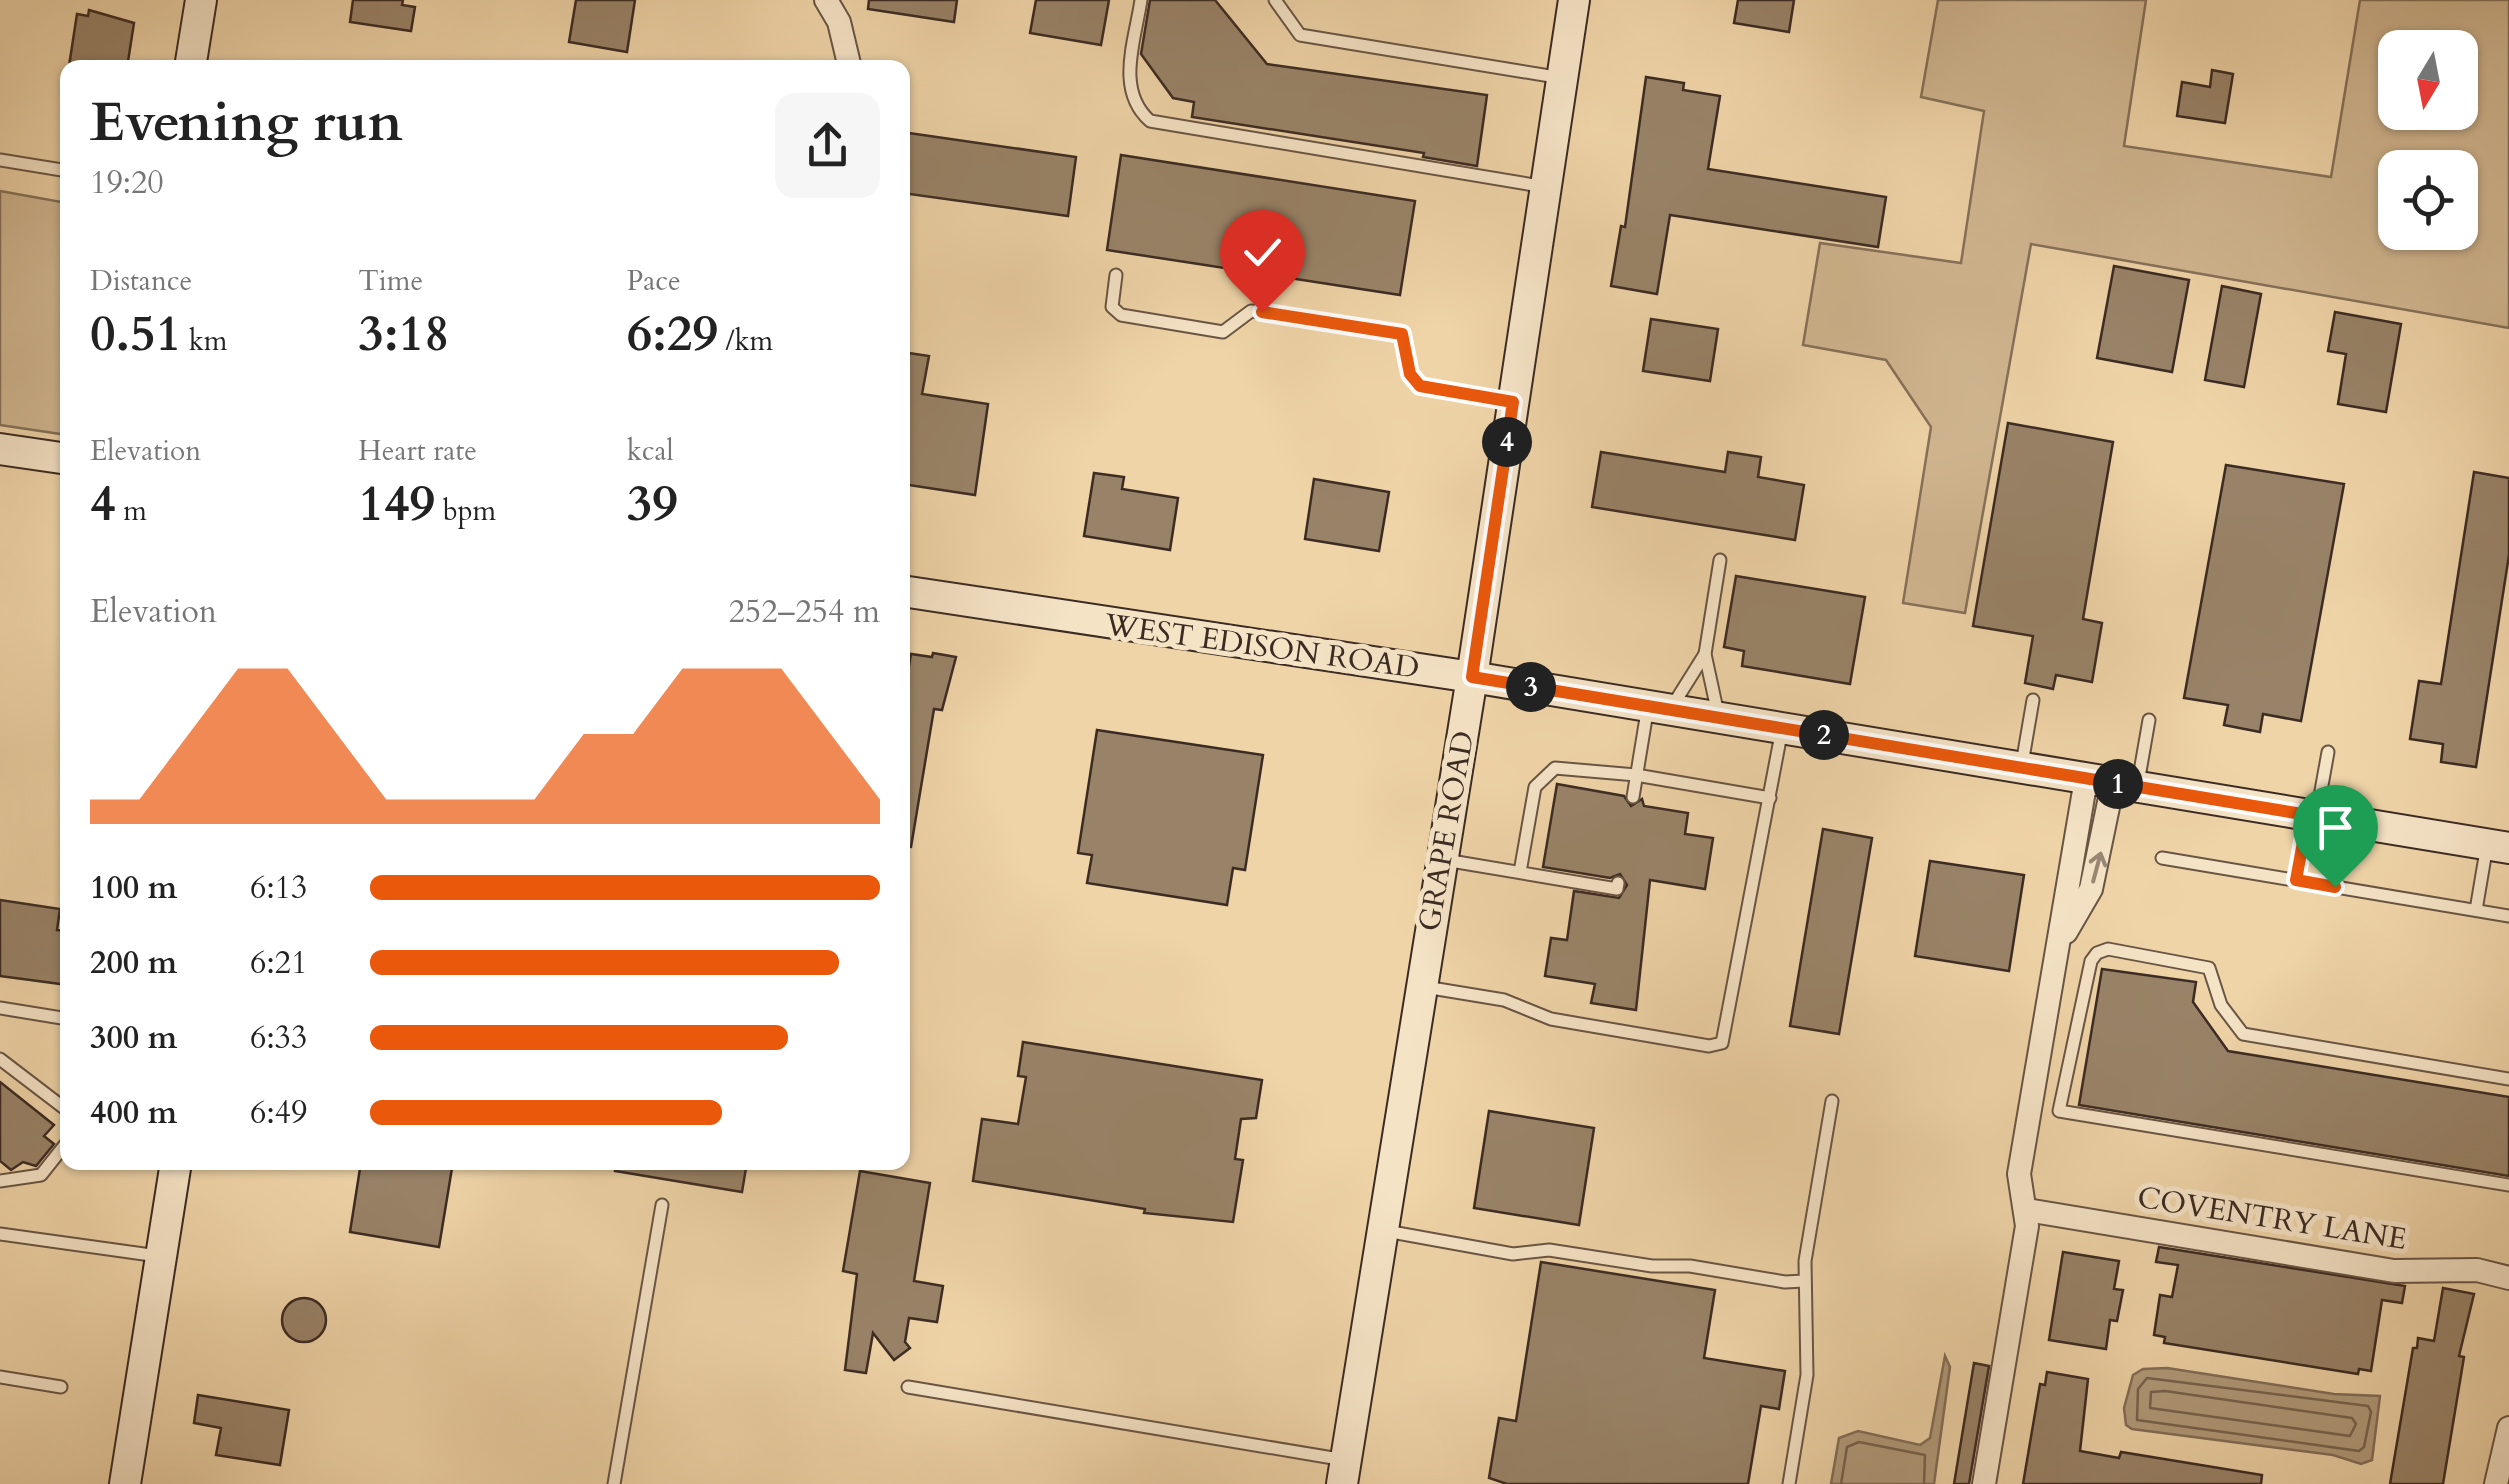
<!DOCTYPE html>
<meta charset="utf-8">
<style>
:root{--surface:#fff;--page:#f6f6f6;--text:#222;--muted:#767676;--accent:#ea580c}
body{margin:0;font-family:Cardo,serif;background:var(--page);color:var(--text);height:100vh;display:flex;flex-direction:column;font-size:38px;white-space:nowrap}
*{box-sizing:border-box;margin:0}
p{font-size:32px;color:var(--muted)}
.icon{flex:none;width:55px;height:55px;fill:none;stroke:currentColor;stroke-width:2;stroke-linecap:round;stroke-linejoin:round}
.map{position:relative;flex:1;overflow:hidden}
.details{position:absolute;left:60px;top:60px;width:850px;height:1110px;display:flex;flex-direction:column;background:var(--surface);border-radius:20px;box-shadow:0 2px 8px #0004}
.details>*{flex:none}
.needle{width:65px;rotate:190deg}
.fabs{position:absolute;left:2378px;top:30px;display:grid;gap:20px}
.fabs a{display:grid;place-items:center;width:100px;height:100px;border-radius:20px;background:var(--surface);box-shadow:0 2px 8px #0004;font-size:50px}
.pin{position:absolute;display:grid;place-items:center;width:85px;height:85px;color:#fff;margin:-102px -42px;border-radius:50% 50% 50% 0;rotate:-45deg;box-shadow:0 0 10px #0007}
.pin .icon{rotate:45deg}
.km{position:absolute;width:50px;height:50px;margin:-25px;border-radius:50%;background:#222;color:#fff;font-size:28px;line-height:50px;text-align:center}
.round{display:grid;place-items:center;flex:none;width:105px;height:105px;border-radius:20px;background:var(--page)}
.summary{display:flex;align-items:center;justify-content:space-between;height:170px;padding:0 30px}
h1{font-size:55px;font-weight:800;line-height:75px}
.figures{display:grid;grid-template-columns:repeat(3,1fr);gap:15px;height:170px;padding:10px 30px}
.figures div{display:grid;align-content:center}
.figures b{font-size:50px;font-weight:800}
.figures small{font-size:28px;font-weight:400}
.figures p{font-size:28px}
.chart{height:280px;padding:20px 30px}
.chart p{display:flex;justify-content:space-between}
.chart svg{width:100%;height:180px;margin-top:10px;fill:var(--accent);opacity:.7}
ul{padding:0 30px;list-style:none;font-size:32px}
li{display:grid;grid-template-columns:160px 120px 1fr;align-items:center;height:75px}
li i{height:25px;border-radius:12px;background:var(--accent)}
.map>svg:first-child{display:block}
</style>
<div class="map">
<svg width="2509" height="1484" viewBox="0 0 2509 1484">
<rect width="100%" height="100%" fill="#efd4a8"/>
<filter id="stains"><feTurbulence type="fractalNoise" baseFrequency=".002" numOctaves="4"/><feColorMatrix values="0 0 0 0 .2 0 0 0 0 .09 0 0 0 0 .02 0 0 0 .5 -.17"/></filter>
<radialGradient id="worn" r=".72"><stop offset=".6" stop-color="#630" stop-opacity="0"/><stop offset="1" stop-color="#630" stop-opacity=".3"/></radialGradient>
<g fill="#d1b791" stroke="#86715a" stroke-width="2.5" fill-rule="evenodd">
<path d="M1938 0H2146L2124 146 2331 177 2360 0H2509V328L2031 244 1965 613 1903 603 1931 427 1886 360 1803 345 1820 243 1961 263 1984 111 1921 97ZM2395 48H2460V112H2395ZM2395 168H2460V232H2395Z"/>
<path d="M0 191 67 203V435L0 425Z"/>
</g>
<g fill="#b29b7b" stroke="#836e58" stroke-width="2.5">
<path d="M1945 1356 1950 1367 1934 1484H1831L1839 1438 1858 1431 1920 1445 1930 1438Z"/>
<path d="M2167 1368 2334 1394 2380 1396 2372 1460 2361 1464 2333 1455 2132 1429 2126 1425 2124 1408 2133 1375 2143 1369Z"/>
</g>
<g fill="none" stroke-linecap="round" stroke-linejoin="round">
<g stroke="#77634f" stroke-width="2.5">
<path d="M2147 1378 2368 1406 2371 1412 2364 1447 2359 1451 2137 1420 2138 1389Z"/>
<path d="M2165 1391 2352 1418 2356 1424 2350 1436 2150 1408 2151 1392Z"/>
<path d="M1841 1484 1847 1447 1859 1442 1925 1455 1924 1484"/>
</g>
</g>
<g fill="#998368" stroke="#3c2b23" stroke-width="2.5">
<path d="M353 0H403L402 5 415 7 411 31 350 22Z"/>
<path d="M576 0H635L627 52 569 42Z"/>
<path d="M869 0H957L954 22 868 9Z"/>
<path d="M1036 0H1109L1101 45 1030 33Z"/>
<path d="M1150 0H1215L1267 64 1487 95 1477 166 1423 157 1424 153 1192 117 1194 102 1173 98 1141 54Z"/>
<path d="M1738 0H1794L1789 32 1734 23Z"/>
<path d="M89 10 134 23 127 68 69 66 77 14 88 16Z"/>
<path d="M2212 70 2233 74 2225 123 2177 116 2182 82 2210 87Z"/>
<path d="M1646 77 1684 83 1683 90 1720 96 1708 169 1886 197 1878 247 1670 215 1657 294 1611 286 1621 226 1625 227Z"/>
<path d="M902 132 1076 157 1068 216 902 193Z"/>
<path d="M1121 155 1415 201 1400 295 1107 250Z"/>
<path d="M2114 266 2189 280 2172 372 2097 358Z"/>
<path d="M2222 286 2261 294 2244 387 2205 380Z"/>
<path d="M2335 312 2401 324 2386 412 2338 404 2346 354 2328 351Z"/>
<path d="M1651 319 1718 329 1710 381 1643 371Z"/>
<path d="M902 352 929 356 922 394 988 404 975 495 902 484 907 405H902Z"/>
<path d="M2008 423 2113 442 2083 619 2102 623 2092 682 2056 675 2053 689 2025 683 2033 636 1973 626Z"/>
<path d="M1601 452 1725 472 1728 452 1761 457 1758 477 1804 485 1795 540 1592 507Z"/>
<path d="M2226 465 2344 484 2301 721 2263 714 2260 732 2224 725 2228 705 2184 698Z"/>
<path d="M2474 472 2509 478V555L2476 767 2441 762 2443 744 2410 739 2419 681 2441 684Z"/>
<path d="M1094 473 1124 477 1122 489 1178 498 1170 550 1084 536Z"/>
<path d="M1314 479 1389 492 1379 551 1305 539Z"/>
<path d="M1736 576 1865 597 1850 684 1742 666 1744 651 1724 647Z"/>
<path d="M933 653 956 657 942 710 934 709 911 847 902 846V706L911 654 932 657Z"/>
<path d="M1097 730 1263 755 1245 870 1233 868 1227 905 1087 883 1092 855 1078 853Z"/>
<path d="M1557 784 1624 796 1631 806 1642 799 1644 806 1688 813 1685 834 1713 838 1705 889 1650 880 1636 1010 1591 1003 1595 984 1545 976 1551 938 1567 940 1574 891 1619 898 1627 885 1620 874 1610 878 1543 867Z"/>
<path d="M1823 829 1872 838 1839 1034 1790 1026Z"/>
<path d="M1930 861 2024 875 2009 971 1915 956Z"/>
<path d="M0 900 60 909 57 930 68 931V985L0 976Z"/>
<path d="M2102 969 2196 982 2193 1002 2228 1051 2509 1097V1176L2079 1105Z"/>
<path d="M1023 1042 1262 1080 1256 1118 1241 1119 1235 1159 1243 1160 1233 1222 1144 1213 1145 1209 973 1181 982 1119 1018 1124 1026 1077 1018 1076Z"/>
<path d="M0 1082 54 1125 44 1136 54 1144 36 1166 23 1162 11 1170 0 1161Z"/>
<path d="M1489 1111 1594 1128 1579 1225 1474 1208Z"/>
<path d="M361 1162H453L439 1247 350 1232Z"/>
<path d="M616 1162H747L742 1192 615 1171Z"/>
<path d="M860 1171 930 1183 914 1281 943 1286 937 1322 909 1318 905 1342 910 1348 894 1360 873 1333 866 1373 845 1370 857 1274 843 1271Z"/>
<path d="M2159 1247 2405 1286 2402 1303 2382 1300 2371 1371 2359 1369 2358 1374 2164 1343 2165 1337 2154 1335 2160 1295 2172 1297 2178 1265 2156 1262Z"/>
<path d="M2063 1252 2119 1261 2114 1289 2123 1290 2117 1321 2110 1320 2106 1349 2049 1340Z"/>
<path d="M1541 1262 1715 1290 1704 1358 1785 1371 1779 1409 1761 1406 1748 1484H1507L1489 1478 1499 1418 1516 1421Z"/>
<path d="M2443 1288 2474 1294 2459 1356 2464 1357 2443 1484H2390L2413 1348H2417L2418 1338 2434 1341Z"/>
<circle cx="304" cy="1320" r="22"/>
<path d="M1974 1363 1989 1366 1969 1484H1954Z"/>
<path d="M2047 1372 2088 1379 2080 1451 2119 1458 2121 1452 2262 1475 2261 1484H2023L2040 1384 2045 1385Z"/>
<path d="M198 1395 289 1410 280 1465 216 1455 221 1428 194 1423Z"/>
</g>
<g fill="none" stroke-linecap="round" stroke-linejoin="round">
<g stroke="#695544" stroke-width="15">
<g id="lane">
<path d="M1141 0C1135 41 1115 90 1150 121L1546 187"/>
<path d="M1275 0 1300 35 1562 78"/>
<path d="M0 160 68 171"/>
<path d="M1116 275 1112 307 1121 315 1223 332 1251 311 1262 312 1403 335 1410 374 1420 386 1513 402"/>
<path d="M1673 705 1705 654"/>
<path d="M1718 714 1705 654 1720 560"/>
<path d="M2022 764 2033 700"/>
<path d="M2138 783 2149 720"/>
<path d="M1633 797 1648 706"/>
<path d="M2317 813 2328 752"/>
<path d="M2162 858 2509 916"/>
<path d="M1445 860 1617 889 1618 883"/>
<path d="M1520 872 1535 787 1555 768 1636 775 1770 798"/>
<path d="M2296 880 2307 816"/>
<path d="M2476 910 2487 845"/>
<path d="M1425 987 1504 1000 1551 1019 1709 1046 1722 1043 1782 729"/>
<path d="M0 1008 68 1019"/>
<path d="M0 1059 68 1111"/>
<path d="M2509 1079 2243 1034 2221 1005 2209 968 2108 949 2097 953 2091 961 2059 1111 2509 1185"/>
<path d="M0 1181 41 1175 68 1141"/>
<path d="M1386 1231 1513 1254 1549 1250 1652 1266H1690L1785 1282 1804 1281"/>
<path d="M0 1234 158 1256"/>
<path d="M0 1377 61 1387"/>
<path d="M908 1387 1345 1460"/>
<path d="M614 1484 662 1205"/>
<path d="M1789 1484 1807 1375 1805 1261 1832 1101"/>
</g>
</g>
<g stroke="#695544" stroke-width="26">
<g id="street">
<path d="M826 0 839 22 850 68"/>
<path d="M2066 932 2091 889 2113 783"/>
<path d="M2027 1210 2394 1271 2477 1270 2509 1278"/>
<path d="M1984 1484 2027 1226 2019 1174 2086 779"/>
<path d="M2496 1484 2509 1428"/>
</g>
</g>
<g stroke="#3c2b23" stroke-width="34">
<g id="secondary">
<path d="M190 68 201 0"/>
<path d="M0 449 68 459"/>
<path d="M902 591 1472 677 2509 848"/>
<path d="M125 1484 176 1162"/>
<path d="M1342 1484 1472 677 1574 0"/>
</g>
</g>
<use href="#lane" stroke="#f5e3c6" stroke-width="11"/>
<use href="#street" stroke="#f5e3c6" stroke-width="22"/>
<use href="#secondary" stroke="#f5e3c6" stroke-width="30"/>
</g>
<defs><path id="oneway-shaft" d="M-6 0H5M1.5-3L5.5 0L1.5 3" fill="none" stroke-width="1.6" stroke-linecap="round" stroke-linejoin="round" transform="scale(2.5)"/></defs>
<use stroke="#988774" href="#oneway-shaft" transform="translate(2097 867) rotate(-75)"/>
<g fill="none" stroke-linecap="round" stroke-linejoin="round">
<g stroke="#fff" stroke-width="20">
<path id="route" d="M1262 312 1402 334 1410 374 1420 386 1513 402 1472 677 2308 815 2296 880 2335 887"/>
</g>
<use href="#route" stroke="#ea580c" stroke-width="12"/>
</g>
<g text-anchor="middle" stroke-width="10" stroke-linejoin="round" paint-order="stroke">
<g font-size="30" fill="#3c2b23" stroke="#f5e3c6">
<text transform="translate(1262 646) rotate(8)" y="10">WEST EDISON ROAD</text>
<text transform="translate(1446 831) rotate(-80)" y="10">GRAPE ROAD</text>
<text transform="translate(2272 1218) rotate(9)" y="10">COVENTRY LANE</text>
</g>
</g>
<rect width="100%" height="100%" filter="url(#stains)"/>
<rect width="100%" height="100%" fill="url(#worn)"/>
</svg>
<div class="fabs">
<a><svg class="needle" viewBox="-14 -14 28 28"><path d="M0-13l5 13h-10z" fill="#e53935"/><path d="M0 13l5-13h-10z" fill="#767676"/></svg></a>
<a><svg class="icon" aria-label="locate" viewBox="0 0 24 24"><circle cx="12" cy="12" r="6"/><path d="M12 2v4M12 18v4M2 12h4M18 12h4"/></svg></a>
</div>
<div class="pin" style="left:2335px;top:887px;background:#1e9e55"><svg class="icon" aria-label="arrive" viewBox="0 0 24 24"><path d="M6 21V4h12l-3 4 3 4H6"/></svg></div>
<div class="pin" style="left:1262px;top:312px;background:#d93025"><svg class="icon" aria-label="check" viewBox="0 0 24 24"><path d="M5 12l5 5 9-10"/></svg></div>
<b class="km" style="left:2118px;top:784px">1</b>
<b class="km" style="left:1824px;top:735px">2</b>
<b class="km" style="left:1531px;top:687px">3</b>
<b class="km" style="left:1507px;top:442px">4</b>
<section class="details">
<div class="summary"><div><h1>Evening run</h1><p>19:20</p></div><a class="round"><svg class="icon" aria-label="share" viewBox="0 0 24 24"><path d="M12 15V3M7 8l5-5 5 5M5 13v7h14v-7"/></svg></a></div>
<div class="figures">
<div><p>Distance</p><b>0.51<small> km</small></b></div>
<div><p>Time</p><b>3:18</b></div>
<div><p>Pace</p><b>6:29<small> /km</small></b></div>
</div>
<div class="figures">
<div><p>Elevation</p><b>4<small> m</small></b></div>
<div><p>Heart rate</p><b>149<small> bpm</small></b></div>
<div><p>kcal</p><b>39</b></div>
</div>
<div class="chart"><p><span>Elevation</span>252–254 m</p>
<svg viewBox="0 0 160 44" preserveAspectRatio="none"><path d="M0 44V38L10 38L20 22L30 6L40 6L50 22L60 38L70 38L80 38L90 38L100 22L110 22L120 6L130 6L140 6L150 22L160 38V44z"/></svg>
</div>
<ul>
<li><b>100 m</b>6:13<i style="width:100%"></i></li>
<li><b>200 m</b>6:21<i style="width:92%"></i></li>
<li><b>300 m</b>6:33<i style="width:82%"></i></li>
<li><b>400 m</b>6:49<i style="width:69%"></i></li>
</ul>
</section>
</div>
